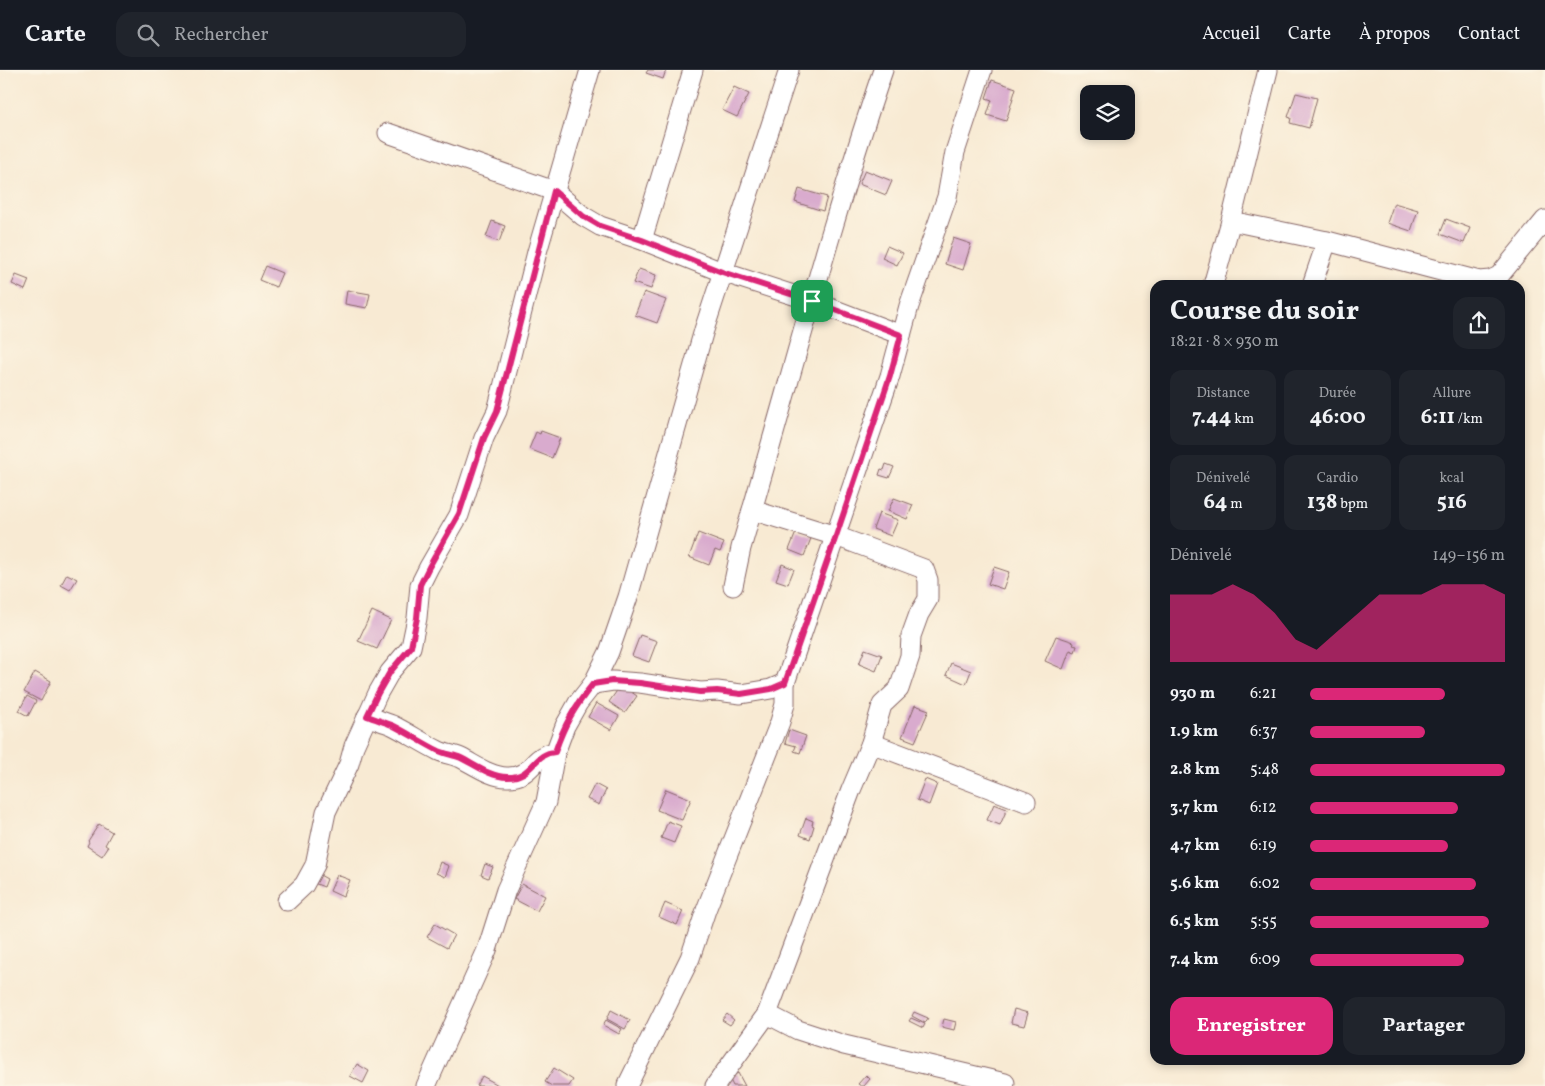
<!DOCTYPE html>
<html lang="fr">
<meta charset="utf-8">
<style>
:root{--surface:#171b24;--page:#20242c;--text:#f1f3f6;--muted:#9ea1a6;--line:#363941;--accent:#db2777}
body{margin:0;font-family:Vollkorn,serif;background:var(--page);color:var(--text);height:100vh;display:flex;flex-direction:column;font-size:19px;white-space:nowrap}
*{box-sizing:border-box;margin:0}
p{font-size:16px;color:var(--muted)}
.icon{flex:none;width:28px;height:28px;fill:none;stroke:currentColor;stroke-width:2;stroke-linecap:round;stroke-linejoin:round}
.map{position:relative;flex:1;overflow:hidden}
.details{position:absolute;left:1150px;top:210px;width:375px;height:785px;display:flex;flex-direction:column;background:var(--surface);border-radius:15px;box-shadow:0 2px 8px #0003}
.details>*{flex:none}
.tools{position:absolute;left:1080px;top:15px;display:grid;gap:10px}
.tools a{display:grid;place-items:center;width:55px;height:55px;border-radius:10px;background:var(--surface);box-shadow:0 2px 8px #0003;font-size:25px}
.pin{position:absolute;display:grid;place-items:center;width:42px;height:42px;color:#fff;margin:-21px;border-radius:10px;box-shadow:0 2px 8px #0006}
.round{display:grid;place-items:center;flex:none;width:52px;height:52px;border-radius:15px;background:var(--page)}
.summary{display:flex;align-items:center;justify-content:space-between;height:85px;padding:0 20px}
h1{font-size:28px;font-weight:700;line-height:38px}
.figures{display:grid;grid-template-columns:repeat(3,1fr);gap:8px;height:85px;padding:5px 20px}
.figures div{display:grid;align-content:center;border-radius:12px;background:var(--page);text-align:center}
.figures b{font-size:21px;font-weight:700}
.figures small{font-size:14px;font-weight:400}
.figures p{font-size:14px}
.chart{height:140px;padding:10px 20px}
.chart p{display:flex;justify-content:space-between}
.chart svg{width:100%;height:90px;margin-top:5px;fill:var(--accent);opacity:.7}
.primary-button{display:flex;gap:10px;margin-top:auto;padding:10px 20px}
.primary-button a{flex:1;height:58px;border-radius:15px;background:var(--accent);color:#fff;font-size:20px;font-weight:700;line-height:58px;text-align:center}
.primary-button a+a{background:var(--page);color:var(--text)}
ul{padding:0 20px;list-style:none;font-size:16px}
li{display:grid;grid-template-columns:80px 60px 1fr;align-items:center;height:38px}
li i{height:12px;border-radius:6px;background:var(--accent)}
header{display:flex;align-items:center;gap:30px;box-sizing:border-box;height:70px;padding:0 25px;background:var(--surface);border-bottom:1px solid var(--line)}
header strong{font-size:24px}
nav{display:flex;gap:28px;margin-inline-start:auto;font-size:18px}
.search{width:350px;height:45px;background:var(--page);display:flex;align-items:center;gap:12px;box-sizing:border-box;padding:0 18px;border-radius:15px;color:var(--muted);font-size:19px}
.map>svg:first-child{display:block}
</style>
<header>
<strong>Carte</strong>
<div class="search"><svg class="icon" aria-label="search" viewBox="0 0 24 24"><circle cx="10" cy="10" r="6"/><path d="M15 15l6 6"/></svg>Rechercher</div>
<nav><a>Accueil</a><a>Carte</a><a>À propos</a><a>Contact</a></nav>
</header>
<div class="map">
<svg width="1545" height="1016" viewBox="0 0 1545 1016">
<rect width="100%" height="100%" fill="#fcf5e5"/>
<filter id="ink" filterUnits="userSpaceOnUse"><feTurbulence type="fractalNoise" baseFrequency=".02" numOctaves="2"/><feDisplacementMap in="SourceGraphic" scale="10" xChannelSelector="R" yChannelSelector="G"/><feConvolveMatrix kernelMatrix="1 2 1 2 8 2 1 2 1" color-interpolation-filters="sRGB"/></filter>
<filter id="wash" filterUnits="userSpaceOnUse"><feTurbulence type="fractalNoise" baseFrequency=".0096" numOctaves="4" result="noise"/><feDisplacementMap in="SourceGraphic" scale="20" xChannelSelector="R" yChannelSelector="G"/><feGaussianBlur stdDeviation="1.12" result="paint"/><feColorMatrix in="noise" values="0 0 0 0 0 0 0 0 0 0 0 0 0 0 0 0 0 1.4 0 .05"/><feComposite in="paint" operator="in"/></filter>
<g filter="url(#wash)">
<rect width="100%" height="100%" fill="#f8ead3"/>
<g id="blocks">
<g fill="#d9abce">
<path d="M648 0H666L663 9 646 3Z"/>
<path d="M992 10 1016 18 1006 51 987 45 992 30 986 28Z"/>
<path d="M734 17 749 24 737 47 722 40Z"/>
<path d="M1296 23 1317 28 1309 58 1290 53 1291 48 1288 47Z"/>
<path d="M865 100 892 111 886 125 859 114Z"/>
<path d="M799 119 827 127 823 141 795 132Z"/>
<path d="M1394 133 1418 140 1411 161 1387 153Z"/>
<path d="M1446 149 1470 158 1464 173 1440 164Z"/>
<path d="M492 151 505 156 499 172 486 167Z"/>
<path d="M953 168 971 174 963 200 945 194Z"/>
<path d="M887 176 903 183 897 195 882 188Z"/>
<path d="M265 196 282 203 276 217 259 210Z"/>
<path d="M639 199 656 205 651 219 633 213Z"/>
<path d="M16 205 29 210 25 220 12 214Z"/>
<path d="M347 220 370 224 367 238 345 234Z"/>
<path d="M644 222 666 230 657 253 635 245Z"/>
<path d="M541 361 560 368 552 388 529 379 536 362 540 364Z"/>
<path d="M886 394 894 397 889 408 879 405 881 399 884 400Z"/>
<path d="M894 428 913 435 907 449 888 441Z"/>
<path d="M879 443 898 450 891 466 873 459Z"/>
<path d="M797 460 812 466 804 486 789 480Z"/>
<path d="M698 463 724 473 720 482 715 480 709 495 689 487Z"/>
<path d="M782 494 794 499 788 514 776 510Z"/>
<path d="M994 497 1009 502 1003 519 988 514Z"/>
<path d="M67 504 77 509 70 520 61 515Z"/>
<path d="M372 541 391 550 377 579 358 571Z"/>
<path d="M640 565 657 571 649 592 632 586Z"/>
<path d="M1056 566 1074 572 1073 575 1077 576 1075 582 1070 580 1063 599 1045 591Z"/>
<path d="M865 579 882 585 876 601 859 594Z"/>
<path d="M951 593 971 601 966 614 946 605Z"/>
<path d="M35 602 51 611 41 631 24 622Z"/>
<path d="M621 615 637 626 625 643 609 632Z"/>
<path d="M27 626 36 631 28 646 19 641Z"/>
<path d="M596 633 619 646 611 660 588 647Z"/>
<path d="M915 635 929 640 915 672 902 667Z"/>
<path d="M789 660 806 666 800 683 794 681 796 676 785 673Z"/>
<path d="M925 709 937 714 929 735 917 730Z"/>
<path d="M595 714 606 720 599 735 587 729Z"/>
<path d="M666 719 691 729 682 750 657 740Z"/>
<path d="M994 734 1007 739 1000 755 987 750Z"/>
<path d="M806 748 813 751 812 755 814 756 810 769 800 765Z"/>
<path d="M668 751 681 756 674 773 661 768Z"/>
<path d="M99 754 112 762 105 775 108 777 102 786 87 776 89 772 88 771Z"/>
<path d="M440 792 449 796 445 807 436 803Z"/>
<path d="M485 794 493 797 488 808 481 805Z"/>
<path d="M318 804 327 809 324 817 314 813Z"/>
<path d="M337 805 350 810 343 827 330 821Z"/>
<path d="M522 814 545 826 537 841 514 829Z"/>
<path d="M665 833 683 841 677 855 659 847Z"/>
<path d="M435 854 454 865 447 878 427 867Z"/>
<path d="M1014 939 1028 943 1024 956 1011 953Z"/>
<path d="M611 940 630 950 625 959 607 949Z"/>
<path d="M914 942 928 948 925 953 912 946Z"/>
<path d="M727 944 734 950 730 955 722 950Z"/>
<path d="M911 948 925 954 923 958 909 951Z"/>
<path d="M944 949 956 952 954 960 942 957Z"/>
<path d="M606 950 622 959 619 964 603 955Z"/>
<path d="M357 994 369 1001 363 1013 350 1006Z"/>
<path d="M554 998 573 1010 569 1016H552L545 1012Z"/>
<path d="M738 1003 745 1016H733L729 1008Z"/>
<path d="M866 1005 870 1009 864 1016H861L858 1014Z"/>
<path d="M482 1006 500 1016H477Z"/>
</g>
</g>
</g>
<g filter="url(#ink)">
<use href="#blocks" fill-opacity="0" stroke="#876666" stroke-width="1"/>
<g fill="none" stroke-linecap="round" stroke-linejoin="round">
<g stroke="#876666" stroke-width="21">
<g id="minor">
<path d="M388 63 554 121 583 146 600 156 642 170 722 202 812 231 901 265"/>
<path d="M1231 151 1327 171 1479 211 1490 210 1499 206 1545 150"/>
<path d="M642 170 693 0"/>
<path d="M1213 215 1231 151 1268 0"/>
<path d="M1312 215 1327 171"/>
<path d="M733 516 741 478C788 319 829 157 883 0"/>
<path d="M593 614 613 611 640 613 700 622 717 621 741 624 771 619 785 613"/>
<path d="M367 646C375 649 384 652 392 655 408 663 423 673 439 681 446 684 454 685 461 688 475 695 491 707 507 707 533 708 532 683 555 683"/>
<path d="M871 673 1026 732"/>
<path d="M287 831 304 815 315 795 326 742 349 694 354 676 378 623 390 602 411 577 417 548 420 515 429 497 459 445 484 368 497 341 537 182 590 0"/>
<path d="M767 944 798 960 844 975 1005 1013"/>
<path d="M426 1016 487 880 506 820 546 732 555 683 565 656 578 633 593 614 609 582 628 527 704 260 789 0"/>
<path d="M627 1016 690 888 706 840 780 652 785 634V613L890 306 909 236 947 127 955 82 982 0"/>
<path d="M715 1016 767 944 851 720 871 673 882 635 899 619 910 586 911 566 919 544 928 529V510L924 499 836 466 752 440"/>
</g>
</g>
<use href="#minor" stroke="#fff" stroke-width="19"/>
</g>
</g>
<g fill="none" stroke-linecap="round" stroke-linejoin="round" filter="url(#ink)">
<g stroke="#fff" stroke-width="10">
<path id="route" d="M554 121 583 146 600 156 642 170 722 202 812 231 901 265 890 306 836 466 785 613 771 619 741 624 717 621 700 622 640 613 612 611 593 614C575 636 564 655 555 682 533 683 533 708 507 707 491 707 475 695 461 688 454 685 446 684 439 681 423 673 408 663 392 655 384 652 375 649 367 646L378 623 390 602 411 577 417 548 420 515 429 497 459 444 484 368 497 341Z"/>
</g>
<use href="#route" stroke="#db2777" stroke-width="6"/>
</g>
</svg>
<div class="tools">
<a><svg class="icon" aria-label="layers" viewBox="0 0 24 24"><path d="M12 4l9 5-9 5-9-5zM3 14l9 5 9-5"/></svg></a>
</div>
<div class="pin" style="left:812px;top:231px;background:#1e9e55"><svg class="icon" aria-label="arrive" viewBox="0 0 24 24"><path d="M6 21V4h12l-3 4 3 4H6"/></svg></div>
<section class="details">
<div class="summary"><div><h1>Course du soir</h1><p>18:21 · 8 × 930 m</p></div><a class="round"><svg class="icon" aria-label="share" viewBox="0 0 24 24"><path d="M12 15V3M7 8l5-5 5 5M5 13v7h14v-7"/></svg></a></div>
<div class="figures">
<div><p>Distance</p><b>7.44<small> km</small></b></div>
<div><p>Durée</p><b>46:00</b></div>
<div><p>Allure</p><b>6:11<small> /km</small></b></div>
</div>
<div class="figures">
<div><p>Dénivelé</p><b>64<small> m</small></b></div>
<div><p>Cardio</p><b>138<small> bpm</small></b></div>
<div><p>kcal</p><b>516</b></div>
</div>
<div class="chart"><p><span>Dénivelé</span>149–156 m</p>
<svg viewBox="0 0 160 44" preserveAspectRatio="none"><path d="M0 44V11L10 11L20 11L30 6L40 11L50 20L60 33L70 38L80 29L90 20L100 11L110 11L120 11L130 6L140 6L150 6L160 11V44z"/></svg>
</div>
<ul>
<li><b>930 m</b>6:21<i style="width:69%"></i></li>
<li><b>1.9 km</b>6:37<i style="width:59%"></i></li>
<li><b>2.8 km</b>5:48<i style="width:100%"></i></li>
<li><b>3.7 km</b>6:12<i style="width:76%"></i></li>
<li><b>4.7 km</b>6:19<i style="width:71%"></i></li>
<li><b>5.6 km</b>6:02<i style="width:85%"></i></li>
<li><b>6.5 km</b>5:55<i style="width:92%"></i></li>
<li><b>7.4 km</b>6:09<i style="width:79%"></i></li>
</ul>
<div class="primary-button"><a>Enregistrer</a><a>Partager</a></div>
</section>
</div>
